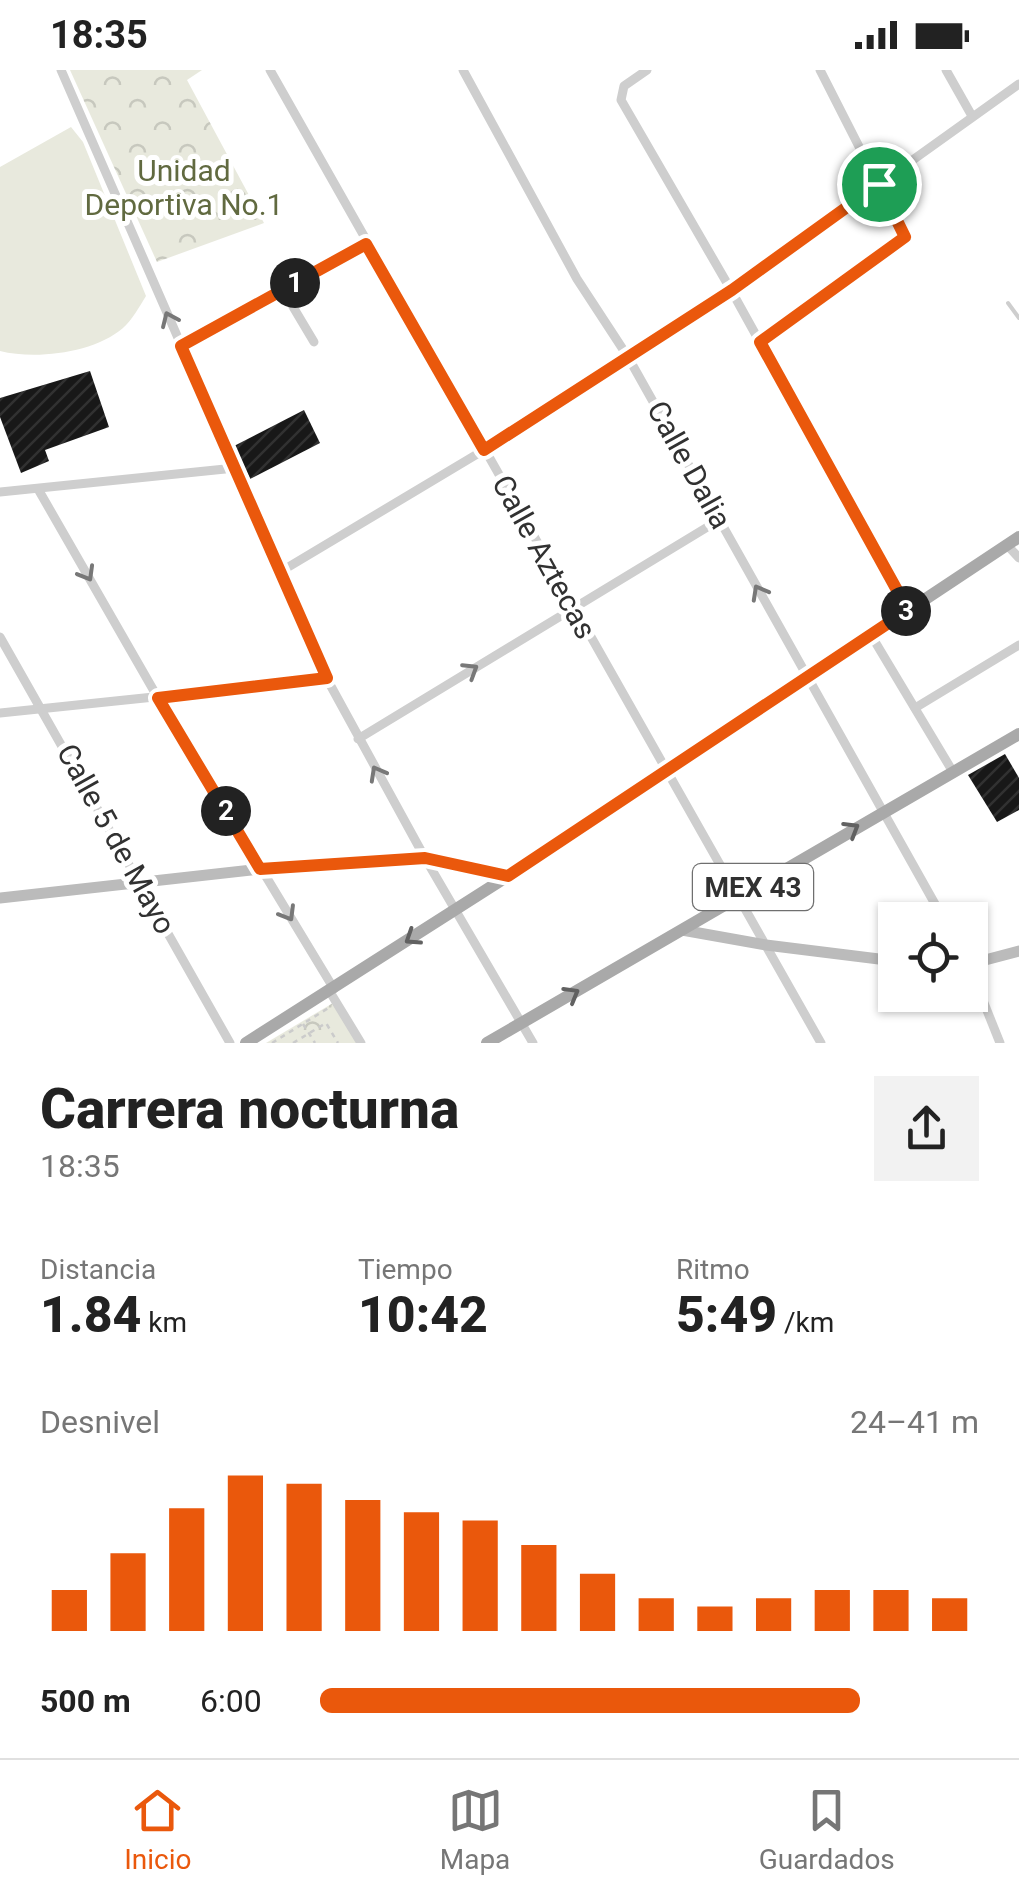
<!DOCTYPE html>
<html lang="es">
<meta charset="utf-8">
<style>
:root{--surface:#fff;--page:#f2f2f2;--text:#222;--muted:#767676;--line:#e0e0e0;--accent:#ea580c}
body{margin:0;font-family:Roboto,sans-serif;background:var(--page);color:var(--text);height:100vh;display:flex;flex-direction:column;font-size:38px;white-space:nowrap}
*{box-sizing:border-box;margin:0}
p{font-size:32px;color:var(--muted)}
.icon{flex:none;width:55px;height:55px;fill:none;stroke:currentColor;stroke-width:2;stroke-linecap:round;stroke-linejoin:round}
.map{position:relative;height:973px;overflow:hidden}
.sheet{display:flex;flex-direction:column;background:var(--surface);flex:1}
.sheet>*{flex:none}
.buttons{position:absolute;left:878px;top:832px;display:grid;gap:20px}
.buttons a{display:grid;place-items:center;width:110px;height:110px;border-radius:0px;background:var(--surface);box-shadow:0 2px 8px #0004;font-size:50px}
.pin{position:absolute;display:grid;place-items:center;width:85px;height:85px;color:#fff;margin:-42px;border:5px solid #fff;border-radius:50%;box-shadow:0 2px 10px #0007}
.km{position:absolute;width:50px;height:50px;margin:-25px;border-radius:50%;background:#222;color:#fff;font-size:28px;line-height:50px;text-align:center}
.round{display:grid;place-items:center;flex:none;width:105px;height:105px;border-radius:0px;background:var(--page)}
.summary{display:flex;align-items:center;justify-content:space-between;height:170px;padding:0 40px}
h1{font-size:55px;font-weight:800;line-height:75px}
.metrics{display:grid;grid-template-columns:repeat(3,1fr);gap:15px;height:170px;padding:10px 40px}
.metrics div{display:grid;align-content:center}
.metrics b{font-size:50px;font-weight:800}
.metrics small{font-size:28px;font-weight:400}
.metrics p{font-size:28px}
.chart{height:280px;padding:20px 40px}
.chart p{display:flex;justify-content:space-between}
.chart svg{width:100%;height:180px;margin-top:10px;stroke:var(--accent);stroke-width:6}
ul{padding:0 40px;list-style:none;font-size:32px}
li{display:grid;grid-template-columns:160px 120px 1fr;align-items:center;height:75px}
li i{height:25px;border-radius:12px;background:var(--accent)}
.status{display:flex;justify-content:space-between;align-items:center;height:70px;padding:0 50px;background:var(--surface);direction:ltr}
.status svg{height:28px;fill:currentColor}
.tab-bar{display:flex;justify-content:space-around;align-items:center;height:140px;border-top:2px solid var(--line);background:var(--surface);font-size:28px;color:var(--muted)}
.tab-bar a{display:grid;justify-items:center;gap:5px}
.tab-bar .current{color:var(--accent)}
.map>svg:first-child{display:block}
</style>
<div class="status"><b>18:35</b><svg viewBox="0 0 49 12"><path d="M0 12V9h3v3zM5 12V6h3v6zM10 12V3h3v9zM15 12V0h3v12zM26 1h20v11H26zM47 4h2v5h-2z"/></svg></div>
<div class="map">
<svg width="1019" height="973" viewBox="0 0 1019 973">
<defs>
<pattern id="forest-crowns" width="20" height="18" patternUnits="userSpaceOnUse" patternTransform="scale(2.5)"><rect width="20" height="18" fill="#e8e9dd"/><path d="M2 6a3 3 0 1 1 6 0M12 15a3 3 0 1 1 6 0" fill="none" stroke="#c7c8be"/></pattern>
<pattern id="building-hatch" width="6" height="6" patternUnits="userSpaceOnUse" patternTransform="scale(2.5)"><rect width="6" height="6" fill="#181818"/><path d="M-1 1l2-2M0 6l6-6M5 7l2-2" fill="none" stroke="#313131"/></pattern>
</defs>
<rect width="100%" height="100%" fill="#fff"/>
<path fill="#e8e9dd" d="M71 57 83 72 146 226C139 237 133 249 123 258 94 283 36 290 0 281V97Z"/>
<g fill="url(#forest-crowns)">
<path d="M70 0H202L187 10 264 153 157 192Z"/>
<path d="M333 933 357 973H266Z"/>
</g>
<g fill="url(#building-hatch)">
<path d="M90 301 109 357 45 380 49 391 21 403 0 347V328Z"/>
<path d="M304 340 320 373 250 409 234 376Z"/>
<path d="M1005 684 1019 708V740L997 752 968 705Z"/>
</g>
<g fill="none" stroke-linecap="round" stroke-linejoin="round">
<g stroke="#cbcbcb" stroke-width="2.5" stroke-dasharray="5 5" stroke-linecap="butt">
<path d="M303 954 315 973"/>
<path d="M272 973 330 937"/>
<path d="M293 973 326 953 338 973"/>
</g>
<path stroke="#cecece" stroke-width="4" d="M1008 233 1019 248"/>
<g stroke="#cecece" stroke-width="9">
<path d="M61 0 327 609 425 788 533 973"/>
<path d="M270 0 821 973"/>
<path d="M463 0 577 209 628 287 944 850"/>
<path d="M647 0 624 16 621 30 731 220 908 540"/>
<path d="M946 0 972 46"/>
<path d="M283 220 314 272"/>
<path d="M760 272 905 167 820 0"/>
<path d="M181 276 366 174"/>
<path d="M38 419 158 628 334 919"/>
<path d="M0 422 235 398"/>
<path d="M1007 475 1019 488"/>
<path d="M280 502 484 380 731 220 1019 14"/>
<path d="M871 565 953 702"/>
<path d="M0 567 230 973"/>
<path d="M915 638 1019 575"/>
<path d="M0 643 327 609"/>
<path d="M358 669 719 450"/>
<path d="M970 898 1000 973"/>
<path d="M330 922 361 973"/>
</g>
<g stroke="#bbb" stroke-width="11">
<path d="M0 828 261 799 425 788 508 806"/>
<path d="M682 860 766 875 895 891"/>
<path d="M970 894 1019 881"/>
</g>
<g stroke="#a9a9a9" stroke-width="12">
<path d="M246 973 508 806 1019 467"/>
<path d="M487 973 1019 664"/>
</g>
</g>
<defs><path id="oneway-chevron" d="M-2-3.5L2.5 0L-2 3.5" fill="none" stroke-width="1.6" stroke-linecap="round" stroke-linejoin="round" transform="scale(2.5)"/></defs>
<g stroke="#787878">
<use href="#oneway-chevron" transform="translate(169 249) rotate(-114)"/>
<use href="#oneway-chevron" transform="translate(87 504) rotate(60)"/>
<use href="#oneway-chevron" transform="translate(759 522) rotate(-119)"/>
<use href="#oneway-chevron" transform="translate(471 600) rotate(-32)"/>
<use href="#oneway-chevron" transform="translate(377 703) rotate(-119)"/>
<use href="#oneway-chevron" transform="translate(288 844) rotate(59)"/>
</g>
<g stroke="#616161">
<use href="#oneway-chevron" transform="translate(852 759) rotate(-31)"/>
<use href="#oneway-chevron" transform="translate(412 868) rotate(147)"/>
<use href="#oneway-chevron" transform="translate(572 924) rotate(-30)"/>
</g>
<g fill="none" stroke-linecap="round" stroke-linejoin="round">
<g stroke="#fff" stroke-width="20">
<path id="route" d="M879 114 905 167 760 272 908 540 508 806 425 788 260 799 158 628 327 608 181 276 366 174 484 380 732 220Z"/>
</g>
<use href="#route" stroke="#ea580c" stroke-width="12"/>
</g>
<g text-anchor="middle" stroke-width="10" stroke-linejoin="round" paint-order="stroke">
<rect fill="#fff" stroke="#6f6f6f" stroke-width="2.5" x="693" y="794" width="120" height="46" rx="8"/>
<g font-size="28" font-weight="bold" fill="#313131">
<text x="753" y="827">MEX 43</text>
</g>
<g font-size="30" fill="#616a40" stroke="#fff">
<text x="184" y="111">Unidad<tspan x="184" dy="34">Deportiva No.1</tspan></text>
</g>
<g font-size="30" fill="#313131" stroke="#fff">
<text transform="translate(689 395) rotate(61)" y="10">Calle Dalia</text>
<text transform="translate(544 487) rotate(61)" y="10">Calle Aztecas</text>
<text transform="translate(116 769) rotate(61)" y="10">Calle 5 de Mayo</text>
</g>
</g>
</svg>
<div class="buttons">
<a><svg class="icon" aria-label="locate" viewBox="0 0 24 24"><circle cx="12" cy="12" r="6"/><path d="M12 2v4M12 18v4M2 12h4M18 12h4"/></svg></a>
</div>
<div class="pin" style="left:879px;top:114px;background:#1e9e55"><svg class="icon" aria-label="arrive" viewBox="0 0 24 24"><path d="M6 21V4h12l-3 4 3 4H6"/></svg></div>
<b class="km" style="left:295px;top:213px">1</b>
<b class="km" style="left:226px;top:741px">2</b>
<b class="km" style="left:906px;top:541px">3</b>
</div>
<section class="sheet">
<div class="summary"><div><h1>Carrera nocturna</h1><p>18:35</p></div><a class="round"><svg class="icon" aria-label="share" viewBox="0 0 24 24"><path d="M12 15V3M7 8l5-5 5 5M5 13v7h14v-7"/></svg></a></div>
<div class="metrics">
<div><p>Distancia</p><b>1.84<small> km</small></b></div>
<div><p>Tiempo</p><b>10:42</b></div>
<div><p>Ritmo</p><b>5:49<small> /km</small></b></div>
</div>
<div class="chart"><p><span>Desnivel</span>24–41 m</p>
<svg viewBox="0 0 160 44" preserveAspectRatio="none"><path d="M5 44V34M15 44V25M25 44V14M35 44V6M45 44V8M55 44V12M65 44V15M75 44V17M85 44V23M95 44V30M105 44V36M115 44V38M125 44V36M135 44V34M145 44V34M155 44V36"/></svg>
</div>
<ul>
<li><b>500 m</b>6:00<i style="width:82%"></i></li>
</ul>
</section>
<nav class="tab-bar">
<a class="current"><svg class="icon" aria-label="home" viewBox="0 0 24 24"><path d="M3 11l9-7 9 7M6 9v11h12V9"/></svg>Inicio</a>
<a><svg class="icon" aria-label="map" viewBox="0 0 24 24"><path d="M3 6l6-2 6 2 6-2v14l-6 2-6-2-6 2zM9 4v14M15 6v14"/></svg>Mapa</a>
<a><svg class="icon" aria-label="saved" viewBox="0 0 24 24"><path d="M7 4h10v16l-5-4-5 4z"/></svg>Guardados</a>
</nav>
